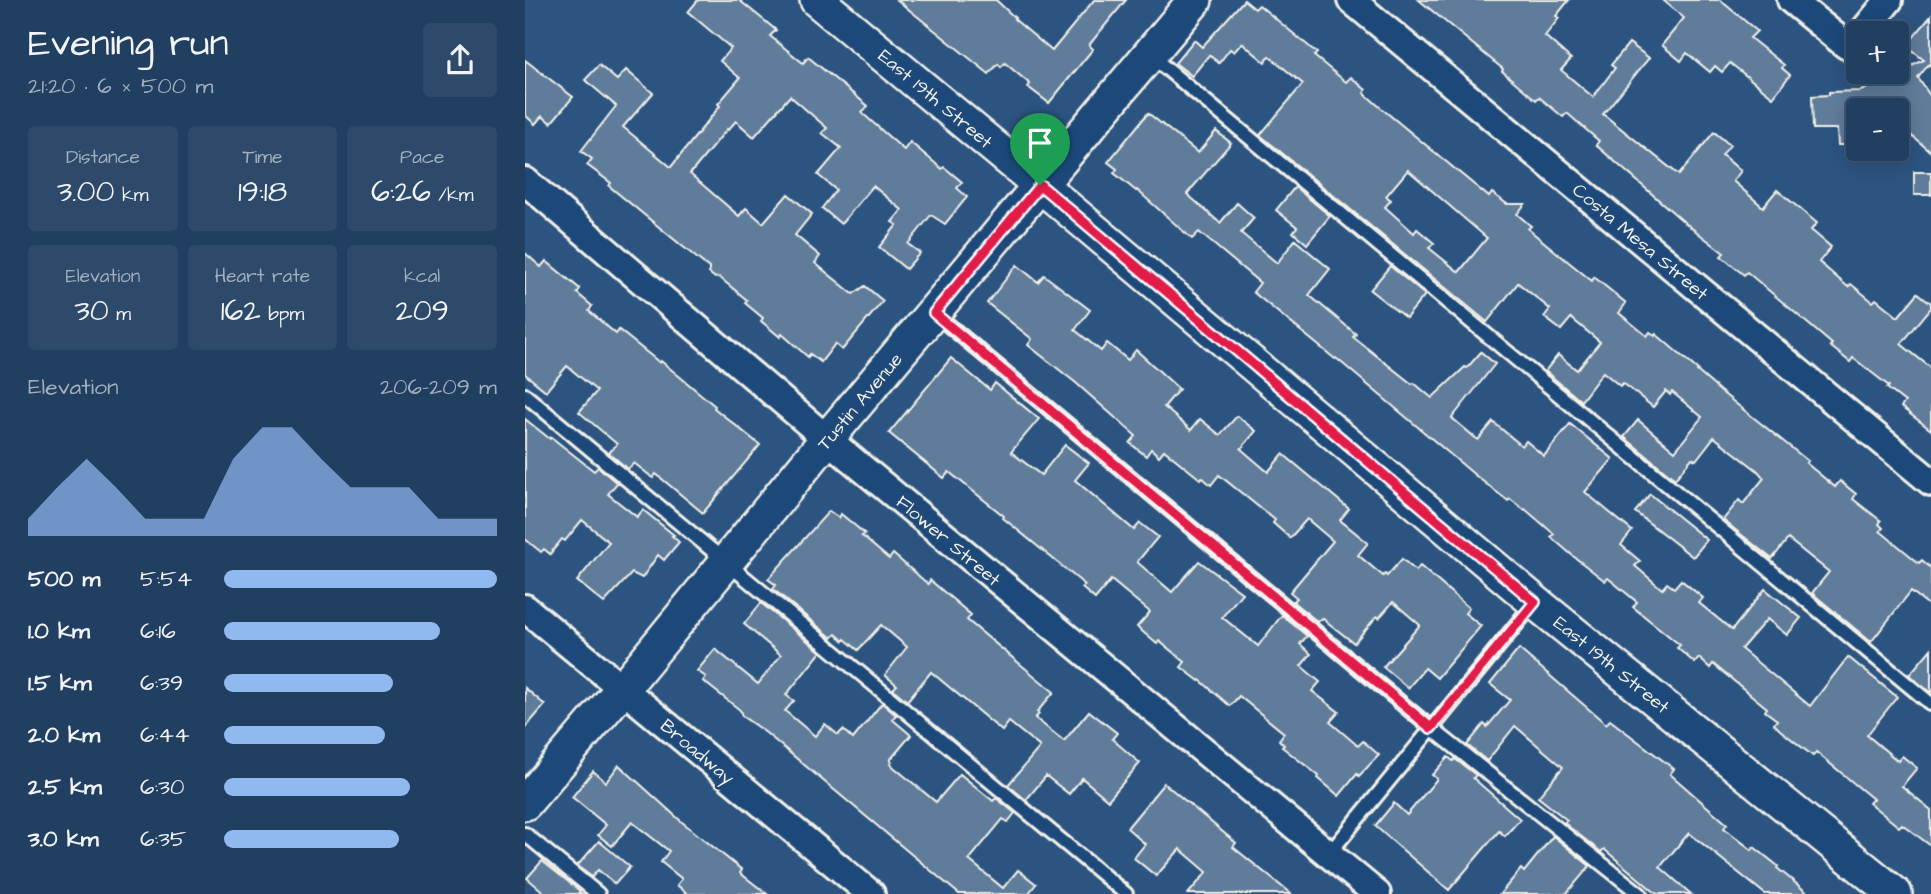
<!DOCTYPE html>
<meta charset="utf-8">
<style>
:root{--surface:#213f61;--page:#2d4a6a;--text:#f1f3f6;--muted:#a2afbd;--line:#3e5876;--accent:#90b9f0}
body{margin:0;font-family:"Architects Daughter",sans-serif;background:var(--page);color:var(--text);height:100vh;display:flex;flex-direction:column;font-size:26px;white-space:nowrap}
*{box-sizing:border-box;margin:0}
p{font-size:23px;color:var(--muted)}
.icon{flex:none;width:38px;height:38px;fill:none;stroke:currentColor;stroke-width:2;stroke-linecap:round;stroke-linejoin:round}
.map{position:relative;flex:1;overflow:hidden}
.drawer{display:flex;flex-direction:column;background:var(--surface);width:525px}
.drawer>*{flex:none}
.buttons{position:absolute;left:1321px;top:21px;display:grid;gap:14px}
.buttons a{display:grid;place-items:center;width:63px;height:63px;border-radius:7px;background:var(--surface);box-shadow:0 4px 18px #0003,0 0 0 2px var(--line);font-size:35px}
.pin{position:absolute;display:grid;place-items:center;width:60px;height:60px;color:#fff;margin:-72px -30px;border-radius:50% 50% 50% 0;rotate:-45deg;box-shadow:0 0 7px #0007}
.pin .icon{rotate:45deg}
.round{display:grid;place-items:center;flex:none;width:74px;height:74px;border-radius:7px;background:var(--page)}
.summary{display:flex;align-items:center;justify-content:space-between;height:119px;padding:0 28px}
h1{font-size:38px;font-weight:600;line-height:52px}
.metrics{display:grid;grid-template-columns:repeat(3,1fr);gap:10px;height:119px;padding:7px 28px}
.metrics div{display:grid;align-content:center;border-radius:7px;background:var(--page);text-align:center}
.metrics b{font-size:30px;font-weight:600}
.metrics small{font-size:19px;font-weight:400}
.metrics p{font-size:19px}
.chart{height:196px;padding:14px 28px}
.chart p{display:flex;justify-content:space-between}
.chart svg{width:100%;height:126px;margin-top:7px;fill:var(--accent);opacity:.7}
ul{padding:0 28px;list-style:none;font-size:23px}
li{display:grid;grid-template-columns:112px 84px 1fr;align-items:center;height:52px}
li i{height:18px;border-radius:9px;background:var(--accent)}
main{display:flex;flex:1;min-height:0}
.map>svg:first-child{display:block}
</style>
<main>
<section class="drawer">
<div class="summary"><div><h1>Evening run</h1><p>21:20 · 6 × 500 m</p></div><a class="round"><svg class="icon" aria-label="share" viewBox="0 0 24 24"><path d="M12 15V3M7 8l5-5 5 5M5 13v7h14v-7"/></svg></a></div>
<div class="metrics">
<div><p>Distance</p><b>3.00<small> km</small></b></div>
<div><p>Time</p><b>19:18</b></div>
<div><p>Pace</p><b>6:26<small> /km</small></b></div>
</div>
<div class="metrics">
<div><p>Elevation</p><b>30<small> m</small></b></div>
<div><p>Heart rate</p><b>162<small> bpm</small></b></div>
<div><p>kcal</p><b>209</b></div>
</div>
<div class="chart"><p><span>Elevation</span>206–209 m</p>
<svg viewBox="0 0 160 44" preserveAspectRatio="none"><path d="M0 44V38L10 27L20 17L30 27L40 38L50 38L60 38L70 17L80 6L90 6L100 17L110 27L120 27L130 27L140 38L150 38L160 38V44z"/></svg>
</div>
<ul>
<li><b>500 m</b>5:54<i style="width:100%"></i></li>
<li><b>1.0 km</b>6:16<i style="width:79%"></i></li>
<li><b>1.5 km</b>6:39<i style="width:62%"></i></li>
<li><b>2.0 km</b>6:44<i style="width:59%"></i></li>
<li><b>2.5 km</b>6:30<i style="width:68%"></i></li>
<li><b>3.0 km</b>6:35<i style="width:64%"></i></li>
</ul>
</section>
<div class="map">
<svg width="1406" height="894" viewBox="0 0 1406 894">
<rect width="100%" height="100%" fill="#2c5481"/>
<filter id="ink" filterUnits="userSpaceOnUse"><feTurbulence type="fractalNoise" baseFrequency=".0143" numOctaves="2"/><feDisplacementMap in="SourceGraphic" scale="14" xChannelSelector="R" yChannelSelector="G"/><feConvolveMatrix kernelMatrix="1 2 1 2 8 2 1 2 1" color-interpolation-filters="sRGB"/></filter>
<g filter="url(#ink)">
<g fill="#5e7b9a" stroke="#f4f1e8" stroke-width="2" fill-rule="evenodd">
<path d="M173 0H214L251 30 245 36 278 63 283 57 343 106 337 113 379 150 385 142 417 169 419 167 437 182 432 188 442 197 420 224 406 215 383 244 395 253 381 269 354 247 372 225 367 222 377 210 348 186 316 224 297 208 311 190 293 175 316 148 297 133 302 128 265 96 229 137 211 121 203 130 202 129 165 174 214 216 221 208 238 223 263 194 287 214 270 235 295 256 290 263 328 294 340 286 358 301 317 350 310 344 296 362 285 354 283 357 257 334 255 337 236 321 238 318 220 303 222 300 194 277 190 278 184 273V268L84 186 86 183 62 165 67 159 56 151 91 106 60 80 74 65 92 80 101 70 128 93 98 127 146 167 195 106 193 104 215 78 195 61 206 48 163 12Z"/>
<path d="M372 0H471L490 18 489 19 527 51 569 0H601L564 45 568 49 524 103 503 87 505 84 480 63 476 67 473 64 464 74Z"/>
<path d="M719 0 730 9 734 5 792 53 789 56 821 82 826 77 841 90 839 93 856 108 964 197 967 193 982 204H1000L992 214 1006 226 1003 229 1067 281 1069 277 1101 303 1094 313 1122 336 1125 332 1130 336 1131 334 1173 370 1172 371 1195 391 1283 461 1281 463 1310 487 1315 481 1331 494 1328 499 1356 521 1354 524 1358 528 1355 531 1394 563 1397 560 1406 568V607L1386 591 1346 642 1287 593 1304 572 1263 539 1247 559 1198 520 1214 500 1218 504 1239 478 1233 471 1189 437 1171 460 1167 458 1150 479 1099 437 1113 420 1150 451 1177 417 1147 392 1145 395 1141 391 1128 407 1098 383 1095 386 1078 372 1056 401 1020 371 1033 355 1052 370 1075 342 1046 318 1036 330 1019 317 1025 309 993 283 962 322 735 135 778 84 744 56 740 62 717 43 709 52 705 49 694 63 684 55 667 76 650 63 669 40 677 47ZM883 170 962 238 934 272 904 248 909 243 892 229 889 233 860 207 866 200 861 196Z"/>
<path d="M894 0H1044L1031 16 1034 18 1020 36 1046 59 1036 70 1068 97 1090 68 1086 65 1104 43 1124 58 1078 114 1154 175 1189 132 1205 145 1197 155 1216 171 1208 181 1238 207 1252 190 1292 223 1286 230 1306 247 1294 262 1323 287 1326 284 1348 302 1351 299 1373 317 1393 293 1406 303V308L1376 344 1406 368V430L1376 407 1380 402 1362 388 1364 386 1328 358 1325 362 1305 346 1307 344 1222 272 1219 275 1196 256 1199 253 1159 222 1071 145 1074 141 1042 113 1038 117 1014 97 1011 100 977 71 978 69Z"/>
<path d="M1138 0H1195L1232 31 1225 38 1259 65 1257 68 1265 75 1248 97 1205 63 1197 72 1190 66 1185 72 1162 53 1156 61 1137 45 1159 18Z"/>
<path d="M1406 16V66L1404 64 1393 78 1406 97V152L1381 131 1372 136V110H1332V145H1313L1312 129H1288L1287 96 1304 95V92L1336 91 1399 60 1381 46Z"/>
<path d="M0 60 48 97 26 123 17 116 10 124 0 115Z"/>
<path d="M623 113 673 153 691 131 706 143 662 194 695 223 712 203 729 218 716 233 752 263 770 240 805 269 784 295 831 334 828 337 887 384 889 383 907 398 940 367 942 368 956 352 970 364 927 418 953 440 968 422 997 446 1001 441 1019 456 1045 424 1088 459 1060 492 1107 531 1096 545 1115 561 1110 566 1137 589 1142 583 1149 588 1156 580 1178 598 1174 603 1207 630 1240 589 1276 618 1262 635 1242 619 1216 649 1285 706 1323 657 1372 697 1342 735 1373 761 1377 756 1392 768 1377 786 1406 810V846L1377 824 1374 827 1344 803 1348 799 1291 752 1288 756 1255 730 1249 724 1252 720 1240 711 1242 708 1188 664 1185 668 1174 658 1170 663 1152 648 1155 645 1108 607 1112 602 1083 578 1080 581 1048 556 1026 537 1029 534 1000 509 999 510 985 499 983 501 951 476 811 358 810 359 728 292 735 283 674 232 667 239 612 190 611 191 589 173 592 169 583 162Z"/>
<rect x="1389" y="172" width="17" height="23"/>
<path d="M770 187 805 216 782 244 768 232 772 227 751 210Z"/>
<path d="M0 253 16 267 21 261 55 289 52 293 67 306 64 311 91 334 94 330 135 363 136 361 190 406 189 408 235 445 178 513 131 474 128 478 109 463 103 469 84 453 92 444 54 412 72 391 42 366 21 391 0 374Z"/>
<path d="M492 265 513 282 519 275 565 310 550 330 576 351 582 343 603 360 611 350 654 389 639 407 666 430 675 419 695 435 712 416 731 431 716 449 743 472 758 454 793 483 824 509 815 520 843 543 833 555 858 576 860 574 862 576 877 559 891 571 895 566 944 608 940 613 956 626 912 678 900 668 883 688 858 667 895 625 868 602 854 618 852 616 829 643 797 618 793 622 768 602 772 598 765 592 808 541 782 519 765 538 748 523 750 520 694 475 686 485 677 477 675 479 639 450 634 456 626 449 621 456 605 443 611 436 551 383 503 345 507 339 462 303Z"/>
<path d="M865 266 900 295 881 318 845 290Z"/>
<path d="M426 358 465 390 470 383 514 419 486 452 516 475 540 445 564 463 550 480 609 530 615 523 633 537 612 562 647 592 674 561 717 593 697 617 733 646 757 615 782 636 775 644 786 654 776 666 795 682 787 691 814 712 805 722 833 746 838 741 854 755 834 776 832 774 814 796 793 778 794 776 757 747 759 745 754 740 759 733 714 696 705 706 675 680 674 681 656 667 660 662 634 641 632 644 612 627 625 612 586 580 570 599 557 588 560 585 478 518 479 516 424 472 419 478 364 433Z"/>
<path d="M0 419 25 439 26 437 69 471 73 467 92 483 83 494 112 517 118 510 149 535 147 536 154 542 139 560 133 555 117 578 107 573 79 603 52 581 84 542 57 520 40 541 37 539 25 554 19 549 16 552 0 539Z"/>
<path d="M1125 494 1182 540 1168 557 1110 512Z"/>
<path d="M304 511 314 518 316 514 340 534 337 536 364 559 368 554 403 584 405 580 446 615 442 620 529 692 512 712 514 714 510 718 539 741 564 711 592 733 587 739 615 763 583 800 557 778 544 794 521 776 501 800 483 785 515 747 484 722 477 731 406 672 382 701 368 689 372 685 360 675 382 647 356 625 333 650 320 639 319 641 311 634 307 638 248 589 251 585 243 579Z"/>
<path d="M236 603 296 652 261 695 269 701 260 711 290 736 300 724 313 735 318 730 328 739 357 703 371 715 367 719 386 735 365 760 367 762 365 764 411 802 435 774 468 801 471 798 490 813 483 822 478 819 444 860 478 888 493 870 511 884 503 894H434L241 733 217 716 215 710 178 681 181 677 172 671 190 649 233 684 256 655 219 624Z"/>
<path d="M994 649 1081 724 1085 720 1149 769 1145 774 1202 824 1199 828 1227 850 1229 847 1253 866 1252 868 1284 894H1240L1164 833 1135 867 1166 894H1132L1079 849 1076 852 1039 823 1042 820 1013 797 1038 767 990 726 962 761 942 745 959 724 962 727 985 700 965 684Z"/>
<path d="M1406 649V693L1384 675Z"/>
<path d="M0 688 20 705 0 728Z"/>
<path d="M923 757 928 761 930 759 951 775 948 778 995 819 980 836 974 831 924 890 850 826 869 803 882 815 912 779 907 775Z"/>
<path d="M94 765 157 822 217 870 215 873 242 894H163L152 885 157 879 136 862 144 851 107 822 87 846 73 835 81 825 47 797 68 771 81 782Z"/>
<path d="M639 783 711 843 708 847 766 894H663L682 872 655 849 631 876 609 858 620 844 602 828Z"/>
<path d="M1028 836 1065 866 1041 894H975L996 869 999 872Z"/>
<path d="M74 841 105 867 90 884 73 870 67 877 52 866Z"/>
<path d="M17 861 55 891 54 892 56 894H21L2 878Z"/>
</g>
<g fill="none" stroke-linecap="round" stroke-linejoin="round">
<g stroke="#f4f1e8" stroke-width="18">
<g id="service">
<path d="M625 55 1406 704"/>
<path d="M409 313 906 728 1115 894"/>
<path d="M0 395 601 894"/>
<path d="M0 834 73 894"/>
<path d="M803 855 1009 603"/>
</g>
</g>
<g stroke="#f4f1e8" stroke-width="32">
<g id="minor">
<path d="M826 0 1406 482"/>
<path d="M1266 0 1321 45 1334 36"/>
<path d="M1337 33 1364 0"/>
<path d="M0 181 302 439 852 894"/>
<path d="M0 608 346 894"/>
</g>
</g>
<g stroke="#f4f1e8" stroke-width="38">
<g id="tertiary">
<path d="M292 0 515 185 1010 602 1370 894"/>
<path d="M0 803 98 688 302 439 670 0"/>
</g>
</g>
<use href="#service" stroke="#1f4a7a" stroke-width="12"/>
<use href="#minor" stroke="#1f4a7a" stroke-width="26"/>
<use href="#tertiary" stroke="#1f4a7a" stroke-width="33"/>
</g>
</g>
<g fill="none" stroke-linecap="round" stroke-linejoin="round" filter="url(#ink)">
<g stroke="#fff" stroke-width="14">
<path id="route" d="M515 185 1010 602 906 728 409 313Z"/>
</g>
<use href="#route" stroke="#e11d48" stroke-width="9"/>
</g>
<g text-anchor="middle" stroke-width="5" stroke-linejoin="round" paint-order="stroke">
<g font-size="19" fill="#f4f1e8" stroke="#1f4a7a">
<text transform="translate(411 98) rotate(40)" y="7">East 19th Street</text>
<text transform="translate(1116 241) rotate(40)" y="7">Costa Mesa Street</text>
<text transform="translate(334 401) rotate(-50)" y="7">Tustin Avenue</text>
<text transform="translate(424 540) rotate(40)" y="7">Flower Street</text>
<text transform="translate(1087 664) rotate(39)" y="7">East 19th Street</text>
<text transform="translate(173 751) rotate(40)" y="7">Broadway</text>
</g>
</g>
</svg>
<div class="buttons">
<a>+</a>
<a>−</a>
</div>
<div class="pin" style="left:515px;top:185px;background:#1e9e55"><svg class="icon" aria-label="arrive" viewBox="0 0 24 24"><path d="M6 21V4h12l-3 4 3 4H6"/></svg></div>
</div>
</main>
